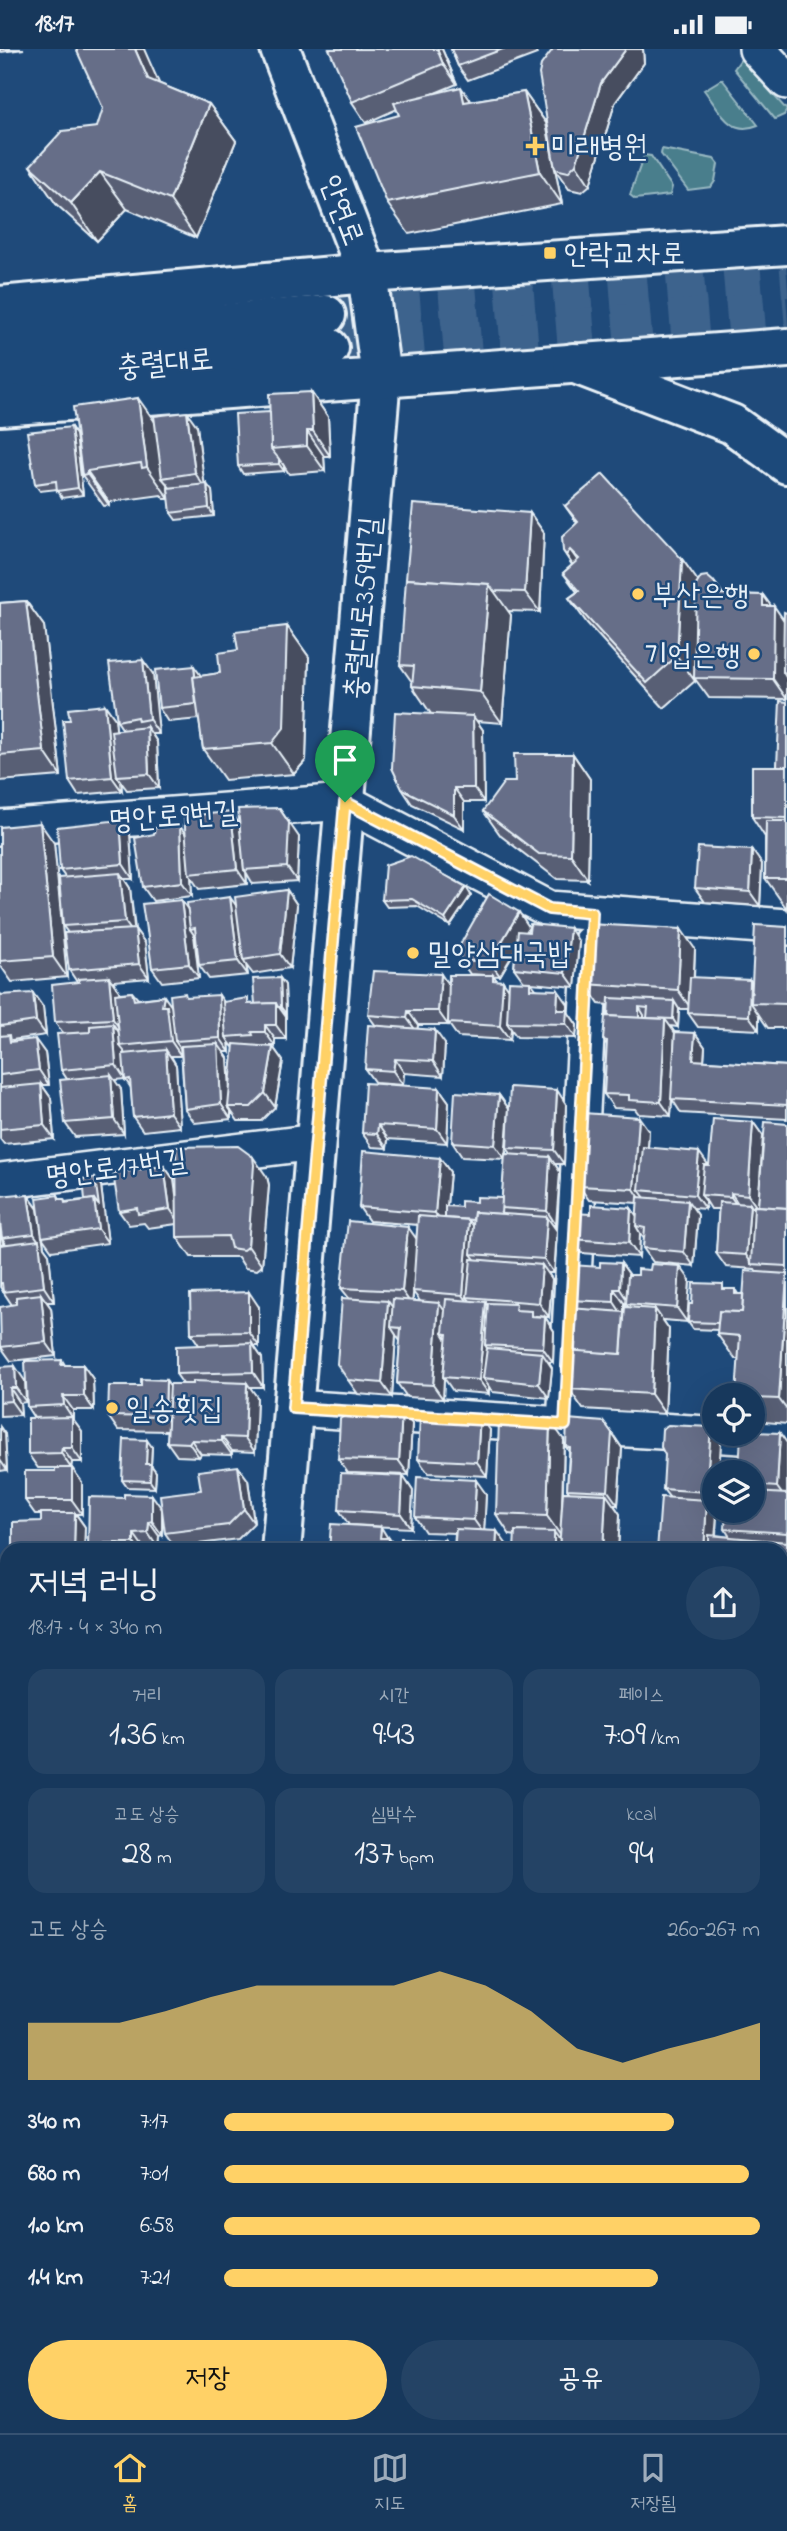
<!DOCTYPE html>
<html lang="ko">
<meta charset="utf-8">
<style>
:root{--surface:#17385c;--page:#244365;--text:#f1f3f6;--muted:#9eacbb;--line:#365272;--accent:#ffd166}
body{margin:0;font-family:"Indie Flower","Poor Story",sans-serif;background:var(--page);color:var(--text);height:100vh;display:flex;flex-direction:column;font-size:26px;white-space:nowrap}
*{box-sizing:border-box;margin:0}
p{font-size:23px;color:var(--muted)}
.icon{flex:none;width:38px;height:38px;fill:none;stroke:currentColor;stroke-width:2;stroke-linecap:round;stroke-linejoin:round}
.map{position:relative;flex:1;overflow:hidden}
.side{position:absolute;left:0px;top:1494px;width:788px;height:891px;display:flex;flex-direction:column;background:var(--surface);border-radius:21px 21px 0 0;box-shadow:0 7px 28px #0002,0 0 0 2px var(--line)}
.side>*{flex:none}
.fabs{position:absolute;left:702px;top:1334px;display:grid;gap:14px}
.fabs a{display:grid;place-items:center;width:63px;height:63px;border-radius:50%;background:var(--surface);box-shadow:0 7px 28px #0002,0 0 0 2px var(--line);font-size:35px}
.pin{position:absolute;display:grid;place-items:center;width:60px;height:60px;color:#fff;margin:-72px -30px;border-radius:50% 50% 50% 0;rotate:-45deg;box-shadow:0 0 7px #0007}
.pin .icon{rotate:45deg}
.round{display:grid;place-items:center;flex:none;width:74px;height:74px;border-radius:37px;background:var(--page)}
.summary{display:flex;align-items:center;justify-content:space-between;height:119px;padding:0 28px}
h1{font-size:38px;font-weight:600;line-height:52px}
.metrics{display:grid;grid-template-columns:repeat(3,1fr);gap:10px;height:119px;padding:7px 28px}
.metrics div{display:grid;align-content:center;border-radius:18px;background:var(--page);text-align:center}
.metrics b{font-size:35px;font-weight:600}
.metrics small{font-size:19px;font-weight:400}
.metrics p{font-size:19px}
.chart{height:196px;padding:14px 28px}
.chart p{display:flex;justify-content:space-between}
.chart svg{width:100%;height:126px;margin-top:7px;fill:var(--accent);opacity:.7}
.primary-button{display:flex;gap:14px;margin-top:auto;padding:14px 28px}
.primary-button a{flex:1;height:80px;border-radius:42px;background:var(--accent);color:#111;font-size:28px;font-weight:600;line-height:80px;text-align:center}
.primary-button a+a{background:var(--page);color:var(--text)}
ul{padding:0 28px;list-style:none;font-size:23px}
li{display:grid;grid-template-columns:112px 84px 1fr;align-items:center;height:52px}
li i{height:18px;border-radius:9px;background:var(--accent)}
.status{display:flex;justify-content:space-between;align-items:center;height:49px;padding:0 35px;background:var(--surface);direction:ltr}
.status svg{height:19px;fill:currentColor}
.dock{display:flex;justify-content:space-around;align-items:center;height:98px;border-top:2px solid var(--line);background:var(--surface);font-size:19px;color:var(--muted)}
.dock a{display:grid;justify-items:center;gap:4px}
.dock .selected{color:var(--accent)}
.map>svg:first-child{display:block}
</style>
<div class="status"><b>18:17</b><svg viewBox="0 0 49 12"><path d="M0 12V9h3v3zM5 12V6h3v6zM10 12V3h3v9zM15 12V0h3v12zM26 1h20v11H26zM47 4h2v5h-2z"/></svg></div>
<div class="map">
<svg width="787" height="2384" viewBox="0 0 787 2384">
<rect width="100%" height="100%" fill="#1f4a7a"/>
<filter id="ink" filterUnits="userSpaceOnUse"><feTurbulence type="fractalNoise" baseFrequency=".0143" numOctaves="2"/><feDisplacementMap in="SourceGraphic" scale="14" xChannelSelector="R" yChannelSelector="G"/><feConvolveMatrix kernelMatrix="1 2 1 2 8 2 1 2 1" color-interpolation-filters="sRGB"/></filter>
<g filter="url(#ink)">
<g fill="#497e8c" stroke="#98b8c2" stroke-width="2">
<path d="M741 10 787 61 784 66 775 70 734 20Z"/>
<path d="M722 30 758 76C729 88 720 62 704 41Z"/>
<path d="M662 100 714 110 718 115 715 132 711 138 688 141 661 105Z"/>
<path d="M644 106 651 107 672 138 670 146 635 150 630 146Z"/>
</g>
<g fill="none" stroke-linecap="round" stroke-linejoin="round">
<g stroke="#3d638d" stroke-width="38" stroke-dasharray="38 19" stroke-linecap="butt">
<path d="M326 266 787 229"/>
<path d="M329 299 787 261"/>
</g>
<g stroke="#e8f1f8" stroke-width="40">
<g id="street">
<path d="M757 0 787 32"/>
<path d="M0 779 345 753 549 860 787 878"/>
<path d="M0 1132 316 1093"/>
<path d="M293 1359 787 1390"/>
<path d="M565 1376 591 894"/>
<path d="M0 1545 7 1544"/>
<path d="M0 2142 7 2140"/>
<path d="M780 2166H787"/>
<path d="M639 2384V2378"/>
</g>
</g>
<g stroke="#e8f1f8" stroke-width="44">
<g id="secondary">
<path d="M280 0 367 224 381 328 281 1502"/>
<path d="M0 257 367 224 787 196"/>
<path d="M0 292 326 266"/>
<path d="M0 327 329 299"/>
<path d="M0 357 787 299"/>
<path d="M780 1866H787"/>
<path d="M0 1922 7 1921"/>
<path d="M214 2384V2378"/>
</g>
</g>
<g stroke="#e8f1f8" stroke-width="44">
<path id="primary" d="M573 314 732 375 787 415"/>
</g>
<use href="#street" stroke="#1f4a7a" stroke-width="35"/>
<use href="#secondary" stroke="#1f4a7a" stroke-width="38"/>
<use href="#primary" stroke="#1f4a7a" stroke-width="38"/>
</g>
<g fill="#585f75" stroke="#e8f1f8" stroke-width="2" fill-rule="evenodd">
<path d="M0 0H24L0 3Z"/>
<path d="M442 0 457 35 435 44 471 52 524 43 546 74 554 113 553 0H643L644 14 615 54 590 136 582 143 569 140 555 120 562 155 409 185 387 154 399 66 397 60 366 74 352 53Z"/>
<path d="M451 0H535L537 5 468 31 458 17Z"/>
<path d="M160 35 209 55 236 92 196 189 127 160 97 192 56 155 30 117 97 78Z"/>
<path d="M311 343 328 368 330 407H324L325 422 289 425 284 417V422L243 425 238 417 270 363Z"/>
<path d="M155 372 197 377 204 435 212 442 214 467 176 471 171 464 170 439 168 436 169 450H164L161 446 109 453V456L104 457 82 426Z"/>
<path d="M71 378 76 386 83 446 62 449 57 440 40 442 35 435Z"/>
<path d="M565 457 682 510 698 533 715 534 723 545 763 546 771 557 784 571 787 564V650L709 649 695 630V632L664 659 587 574 569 549 577 543 563 524 572 516 563 502 577 474Z"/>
<path d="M530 464 544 484 540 563 508 562 511 566 502 674 477 672 483 681 484 753H464V780L412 755 402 740 431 665 412 637V633L400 616Z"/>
<path d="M26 552 44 577 61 727 0 732V554Z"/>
<path d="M287 577 309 608 306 711 294 725 225 731 203 700 199 670 168 673 159 659 201 627 220 624 238 601Z"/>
<path d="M153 625 159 685H152L157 693 159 739 127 741 121 733 122 742 78 746 69 732 70 671 105 656 115 670 116 681H123L117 672Z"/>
<path d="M787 653V860L765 829V788L752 768 777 717Z"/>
<path d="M573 705 590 730 588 831 557 830 501 787 483 762 515 733Z"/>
<path d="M231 763 240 776 299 788 297 832 253 835 246 823 247 835 199 840 191 828 192 847 153 852 143 838 186 786Z"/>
<path d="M0 778 54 794 67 928 12 933 0 916Z"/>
<path d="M130 785 133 830H124L130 839 135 880 145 894 149 929 113 932 119 942V944L132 943 138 950 164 947 171 958 188 948 224 953 255 955 280 929 285 936 286 965H284L286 968V990H275V997H263L273 998 283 1012 275 1058 261 1072H238L231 1062V1070L195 1074 185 1060 181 1001 180 999 181 1007H171L176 1016 180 1078 143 1082 133 1068 131 1039 125 1030 114 1031 121 1040 124 1085 75 1088 65 1074 67 1030 61 1021 63 985 55 973 77 933 69 921 68 884 63 877 65 828 60 821ZM229 993 234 999 230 1040 228 1009 224 1003H230Z"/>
<path d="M762 815 760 857 705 853 695 839Z"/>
<path d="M466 838 471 846 450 877 417 857 387 858 382 851Z"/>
<path d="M287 841 297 856 290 919 253 925 246 916 248 926 209 930 199 916 196 888 194 886 199 929 162 933 152 919 148 884 146 881 181 851 187 859 236 856Z"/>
<path d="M529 878 526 883 579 893 575 938 531 934 536 940 568 955V963L577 976 576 989 517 988 511 980 510 991 458 988 448 974V976H418L417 980 445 995 443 1027 404 1024 403 1036 375 1034 365 1020 376 977 368 966 449 937 493 926 497 932 508 939 524 933 514 919 516 899 500 927 470 925 460 911Z"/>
<path d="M787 878V979H768L759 966V981L698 978 688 964V960H679L678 978 670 977 675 984H695L705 998 704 1012 787 1017V1070L681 1064 672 1050 671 1067 639 1065 635 1060 614 1059 604 1045 607 996 603 991 608 967V956L599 955 585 935 695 900 694 929 752 933Z"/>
<path d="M0 944 1 946 43 958 46 986 12 991 14 993 45 1004 49 1036H42L51 1049 54 1090 4 1095 0 1090Z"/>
<path d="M439 1039 449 1053 447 1094 388 1090 387 1099 372 1098 362 1084Z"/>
<path d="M499 1046 509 1060 506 1105 512 1106 507 1099 566 1055 564 1115H555L560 1123 556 1176H553L557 1182 554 1224H548L552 1230 549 1268 535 1267 545 1268 554 1282 553 1313H548L552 1319 549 1349 493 1343 489 1338V1345L453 1342 444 1329 443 1350 407 1348 397 1334 400 1292 396 1286 392 1348 358 1345 348 1331 349 1249 341 1239 408 1178 416 1191 418 1176 369 1172 359 1158 440 1109 450 1123 447 1157 461 1158 476 1153 502 1149 505 1110 462 1108 452 1093ZM413 1243 420 1252H413Z"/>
<path d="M753 1073 763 1087 758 1157 787 1075V1375L754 1372 752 1371V1346L739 1310H735L717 1285 718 1281 693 1280 688 1273 692 1255 726 1240H735L738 1245H743L757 1223 755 1220 726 1218 716 1204 719 1160H711L706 1152 705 1160 693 1159 698 1166 694 1217 653 1213 643 1199 644 1190 640 1184 639 1208 581 1204 571 1190 591 1165 631 1159 637 1167 638 1154 589 1151 579 1137 649 1082 648 1099 708 1116Z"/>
<path d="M164 1117 174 1131 177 1151 267 1128 269 1136 262 1217 257 1221 245 1219 238 1208H191L177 1188V1175L148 1179 144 1174 129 1176 119 1162Z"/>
<path d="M95 1129 101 1137 108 1194 52 1202 42 1188 58 1146 60 1150 66 1153 85 1151Z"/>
<path d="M19 1145 21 1147 28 1146 38 1160 44 1198 49 1205 54 1253H47L51 1259 56 1307 11 1312 1 1298 12 1256 0 1238V1176L3 1195H6L2 1189Z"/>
<path d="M621 1214 630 1226 690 1231 687 1273 663 1271 669 1280 665 1365 583 1360 569 1340V1337L565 1330 566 1325 561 1318 575 1260 569 1251 600 1218ZM624 1254H626L628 1258 624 1263Z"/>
<path d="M259 1258V1297H254L262 1309 263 1338H249L257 1348 255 1403 232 1402V1406L201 1405 199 1408 177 1407 167 1393 168 1382 118 1381 108 1367 141 1337 166 1331 170 1337 183 1335 176 1325 199 1296 191 1284Z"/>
<path d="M62 1311 65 1316H83L93 1330 94 1361H73V1370L82 1382V1413H72L71 1419H38L28 1405 34 1369 27 1358Z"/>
<path d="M0 1318 25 1332 26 1353 20 1354 21 1366 0 1367Z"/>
<path d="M453 1369 490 1381 487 1427 428 1424 418 1410Z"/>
<path d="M412 1375 409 1426 348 1424 338 1410Z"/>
<path d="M0 1378 5 1385 7 1421 0 1422Z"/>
<path d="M711 1378 721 1393 719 1423H714V1457H711L717 1465 716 1486 730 1488 725 1480 752 1461V1423L787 1394V1630L780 1629V1502H657L669 1448 663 1440Z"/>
<path d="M614 1387 622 1399 618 1456H614L620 1465 618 1502 510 1486 496 1465 564 1391 563 1443H569L567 1440 569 1403 566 1398Z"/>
<path d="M152 1398 151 1416 156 1423 155 1439 127 1438 122 1431Z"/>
<path d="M72 1419 82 1433V1465H76L85 1478 84 1502H13L41 1472V1465H35L25 1451 55 1422Z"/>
<path d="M403 1427 413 1442 411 1479 349 1476 339 1461Z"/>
<path d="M248 1431 254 1474 238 1490 175 1498 165 1484 162 1462V1486L159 1487 158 1499H144V1502H90L88 1498 201 1441Z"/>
<path d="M486 1445 484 1481 507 1496V1502H454L455 1484 425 1483 415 1468Z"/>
<path d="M780 1676 787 1686V1741H782L787 1749 786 1800 780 1805Z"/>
</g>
<g fill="#474d5f" stroke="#e8f1f8" stroke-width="2">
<path d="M135 0H144L174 68 148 30Z"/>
<path d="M437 0H442L457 35 443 15Z"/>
<path d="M626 0H643L644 14 615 54 590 136 576 115 601 34Z"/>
<path d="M461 38 483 69 464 53Z"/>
<path d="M524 43 546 74 562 155 540 123Z"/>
<path d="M209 55 236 92 196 189 170 151Z"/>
<path d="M100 123 127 160 97 192 71 154Z"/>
<path d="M311 343 328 368 330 407 313 382Z"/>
<path d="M138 349 160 380 162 429 168 436 169 450 147 418Z"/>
<path d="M187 363 197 377 205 439 195 424Z"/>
<path d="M71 378 76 386 83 446 78 439Z"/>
<path d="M307 382 324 407 325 422 307 397Z"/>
<path d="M279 410 284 417V422L279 415Z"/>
<path d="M87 422 109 453V456L87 425Z"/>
<path d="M207 435 212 442 214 467 209 459Z"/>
<path d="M530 464 544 484 540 563 525 543Z"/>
<path d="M570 501 588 526 583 531 566 506Z"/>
<path d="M682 510 700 535 695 632 677 607Z"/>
<path d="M715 534 729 554 715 545Z"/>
<path d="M489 535 511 566 502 674 480 643Z"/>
<path d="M763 546 774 561V557L787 576 783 623 787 630V650L773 630 763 557Z"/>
<path d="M26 552 44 577 61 727 44 702Z"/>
<path d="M287 577 309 608 306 711 294 725 272 694Z"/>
<path d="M143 611 153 625 159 685 149 670Z"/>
<path d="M194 617 204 631 198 655Z"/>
<path d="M105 656 115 670 121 726 117 727 121 733 122 742 112 728Z"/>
<path d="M473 667 483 681 484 753 474 739Z"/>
<path d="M147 678 157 693 159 739 149 725Z"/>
<path d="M573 705 590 730 588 831 571 806Z"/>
<path d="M454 739 464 753V780L454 766Z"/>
<path d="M279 759 299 788 297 832 287 818Z"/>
<path d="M231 763 241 778 244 821 246 823 247 835 237 820Z"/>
<path d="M120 771 130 785 133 830 123 815Z"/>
<path d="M40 774 54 794 67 928 53 908Z"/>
<path d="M180 777 190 792 189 825 191 828 192 847 182 833Z"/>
<path d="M752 801 762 815 760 857 750 843Z"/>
<path d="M120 824 130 839 135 887 125 873Z"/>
<path d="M466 838 471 846 450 877 445 870Z"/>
<path d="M287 841 297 856 290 919 280 905Z"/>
<path d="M230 848 240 862 243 911 246 916 248 926 238 912Z"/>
<path d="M181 851 191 865 190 880 194 886 199 929 189 915Z"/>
<path d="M519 863 529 878 500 927 490 913Z"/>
<path d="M570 879 579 893 575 938 565 924Z"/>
<path d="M135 880 145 894 149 929 139 915Z"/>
<path d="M681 880 695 900 692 961 678 941Z"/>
<path d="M441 925 451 940 448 976 438 962Z"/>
<path d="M493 926 503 940V932L513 946 507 974 511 980 510 991 500 977 493 931Z"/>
<path d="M109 928 119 942 123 984 113 970Z"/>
<path d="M280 929 285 936 286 965 281 958Z"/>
<path d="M750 931 760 946 751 954 759 966V981L749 967Z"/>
<path d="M558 941 568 955V963L577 976 576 989 557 961Z"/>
<path d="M33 944 43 958 46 986 36 972Z"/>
<path d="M219 946 229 960 226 988 229 993 230 1003 220 989Z"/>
<path d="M164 947 174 961 175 992 180 999 181 1007 171 992 162 957Z"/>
<path d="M674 952 679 960 678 978 673 970Z"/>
<path d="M276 954 286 968V990L276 976Z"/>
<path d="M639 958 644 966V976L639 969Z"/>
<path d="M408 962 418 976 417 983 407 969Z"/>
<path d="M665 970 675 984 671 1067 661 1053Z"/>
<path d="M113 975 123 989 120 997 124 1002 125 1030 116 1016Z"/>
<path d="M265 976 275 990V997L265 983Z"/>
<path d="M435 981 445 995 443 1027 433 1012Z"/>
<path d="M695 984 705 998 703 1025 693 1011Z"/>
<path d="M35 990 45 1004 49 1036 39 1021Z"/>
<path d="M218 995 228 1009 231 1058H228L231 1062V1070L221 1055Z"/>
<path d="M273 998 283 1012 275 1058 265 1044Z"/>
<path d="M166 1001 176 1016 180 1078 170 1064Z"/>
<path d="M395 1010 404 1024 403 1036 393 1022Z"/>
<path d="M111 1026 121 1040 124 1085 114 1070Z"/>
<path d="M41 1035 51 1049 54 1090 44 1076Z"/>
<path d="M439 1039 449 1053 447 1094 437 1080Z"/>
<path d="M557 1041 566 1055 564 1115 554 1101Z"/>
<path d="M499 1046 509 1060 505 1110 495 1096Z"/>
<path d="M639 1068 649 1082 645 1141H639L645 1149 644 1155 634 1140Z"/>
<path d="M753 1073 763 1087 758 1160 748 1146Z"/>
<path d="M378 1076 388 1090 387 1099 377 1085Z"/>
<path d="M699 1103 709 1117 701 1146 706 1152 705 1160 695 1146Z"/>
<path d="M253 1108 267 1128 269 1136 262 1217 248 1197Z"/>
<path d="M550 1108 560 1123 556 1176 547 1162Z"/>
<path d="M440 1109 450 1123 445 1178 435 1164Z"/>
<path d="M164 1117 174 1131 180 1174 170 1160Z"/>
<path d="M95 1129 101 1137 108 1194 98 1180 94 1150Z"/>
<path d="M731 1144 741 1159V1162L731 1148Z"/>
<path d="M28 1146 38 1160 44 1198 49 1205 54 1253 44 1238 39 1192 34 1185Z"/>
<path d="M688 1152 698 1166 694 1217 684 1203Z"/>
<path d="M750 1155 760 1169 752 1215 746 1206Z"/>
<path d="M631 1159 641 1173 636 1177 640 1184 639 1208 629 1194Z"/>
<path d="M547 1168 557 1182 554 1224 544 1210Z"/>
<path d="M469 1171 479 1185 471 1205 477 1213 467 1248 474 1257 473 1260 463 1246Z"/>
<path d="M0 1176 4 1202 0 1197Z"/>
<path d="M408 1178 418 1192 412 1256 402 1242Z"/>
<path d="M621 1214 631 1228 630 1255 620 1240Z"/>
<path d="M542 1216 552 1230 549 1268 539 1254Z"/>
<path d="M680 1217 690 1231 687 1273 677 1259Z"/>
<path d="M787 1225V1361L779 1350Z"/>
<path d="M614 1240 624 1254V1268L614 1253Z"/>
<path d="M249 1243 259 1258V1297L249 1283Z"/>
<path d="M41 1245 51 1259 56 1307 46 1293Z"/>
<path d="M388 1252 398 1266 391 1278 396 1286 392 1348 382 1334Z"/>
<path d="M486 1253 496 1267 485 1296 492 1306 483 1329 489 1338V1345L479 1331Z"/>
<path d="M439 1254 449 1268 447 1285 443 1284 447 1291 443 1328 444 1329 443 1350 433 1336Z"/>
<path d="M655 1260 669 1280 665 1365 651 1345Z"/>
<path d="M545 1268 554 1282 553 1313 543 1299Z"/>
<path d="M252 1294 262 1309 263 1338 253 1323Z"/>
<path d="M542 1304 552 1319 549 1349 539 1335Z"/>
<path d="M83 1316 93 1330 94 1361 84 1347Z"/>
<path d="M15 1317 25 1332 26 1353 16 1339Z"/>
<path d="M166 1331 176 1345 175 1382 165 1368Z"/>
<path d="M247 1334 257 1348 255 1403 245 1389Z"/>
<path d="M10 1339 20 1354 21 1366 11 1352Z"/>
<path d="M63 1347 73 1361V1370L82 1382V1413L72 1399V1368L64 1356Z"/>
<path d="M402 1361 412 1375 409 1426 399 1412Z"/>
<path d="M480 1366 490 1381 487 1427 477 1413Z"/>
<path d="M550 1371 564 1391 561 1487 547 1467Z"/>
<path d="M604 1373 622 1399 618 1456 608 1442Z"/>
<path d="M0 1378 5 1385 7 1421 0 1411Z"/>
<path d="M711 1378 721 1393 719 1423H714V1454L706 1443Z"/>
<path d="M780 1384 787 1394V1452L777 1438Z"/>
<path d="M222 1388 232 1402V1406L222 1392Z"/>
<path d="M147 1391 152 1398 151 1416 156 1423 155 1439 150 1432 146 1415Z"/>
<path d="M191 1391 201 1405 199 1408 189 1394Z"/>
<path d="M62 1399 72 1413 71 1419 61 1404Z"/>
<path d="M238 1417 248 1431 254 1474 244 1460Z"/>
<path d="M72 1419 82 1433V1465L72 1451Z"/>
<path d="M403 1427 413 1442 411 1479 401 1465Z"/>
<path d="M476 1431 486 1445 484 1485 474 1471Z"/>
<path d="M606 1445 620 1465 618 1502H603Z"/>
<path d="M152 1446 162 1460V1486L152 1472Z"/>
<path d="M707 1451 717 1465 714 1502H704Z"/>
<path d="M75 1464 85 1478 84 1502H74Z"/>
<path d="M149 1473 159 1487 158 1499 148 1484Z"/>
<path d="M381 1478 389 1491V1489L398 1502H388L380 1489Z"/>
<path d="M497 1482 507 1496V1502H496Z"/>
<path d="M554 1483 564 1497V1502H554Z"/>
<path d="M134 1485 144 1499V1502H139L134 1494Z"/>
<path d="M445 1491 452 1502H444Z"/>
<path d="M780 1676 787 1686V1741L780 1732Z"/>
<path d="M780 1739 787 1749 786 1800 780 1805Z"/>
</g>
<g fill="#666e88" stroke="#e8f1f8" stroke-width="2">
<path d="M76 0H135L148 30 209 55 170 151 100 123 71 154 30 117 62 82 97 78 103 59Z"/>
<path d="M329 0H437L443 15 352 53Z"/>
<path d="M451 0H503L458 17Z"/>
<path d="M553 0H626L601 34 576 115 568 123 555 120 539 25 541 16Z"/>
<path d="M461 38 464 53 524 43 540 123 387 154 356 78 399 66 394 54Z"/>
<path d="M311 343 313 382H307V397L271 400 269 345Z"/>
<path d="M138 349 147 418 142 419 141 414 87 422V425L82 426 73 358Z"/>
<path d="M187 363 195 424 162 429 154 367Z"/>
<path d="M270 363 271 400 279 410V415L238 417 235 365Z"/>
<path d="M71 378 78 439 57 442 56 432 35 435 27 383Z"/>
<path d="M603 425 682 510 677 607 647 634 569 549 579 542 563 524 579 510 570 501 566 506 563 502 562 488 578 473 565 457Z"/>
<path d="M207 435 209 459 171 464 168 439Z"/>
<path d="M413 455 530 464 525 543 494 542 489 535 406 530Z"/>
<path d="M707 527 715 534V545L763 546V557H774L773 630 694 629 696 536 701 528Z"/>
<path d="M406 530 489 535 480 643 412 637 414 617 400 616Z"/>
<path d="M26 552 44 702 0 706V554Z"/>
<path d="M784 563 787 564V624L783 623Z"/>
<path d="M287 577 284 679 272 694 203 700 193 628 220 624 218 604 238 601 235 583Z"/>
<path d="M143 611 149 670 138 672 137 668 117 672 109 614Z"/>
<path d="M194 617 195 627 193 628 196 655 159 659 155 621Z"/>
<path d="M780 652 787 653V717H777Z"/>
<path d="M105 656 112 728 69 732 63 671H70L68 660Z"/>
<path d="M395 663 473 667 474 739H454V766L402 740 392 719Z"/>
<path d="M147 678 149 725 117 727 111 682Z"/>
<path d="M514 705H573L571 806 539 805 483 762 504 733H515Z"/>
<path d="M752 717H787V769L752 768Z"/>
<path d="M279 759 289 774 287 818 244 821 238 760Z"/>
<path d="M231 763 237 820 189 825 184 767Z"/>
<path d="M120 771 123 815 60 821 57 778Z"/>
<path d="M766 772H787V829H765Z"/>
<path d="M40 774 53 908 0 912V778Z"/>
<path d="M180 777 182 833 143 838 135 789 154 785 155 779Z"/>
<path d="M698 798 752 801 750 843 695 839Z"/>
<path d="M411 807 466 838 445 870 412 850 382 851 385 816Z"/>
<path d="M120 824 125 873 63 877 59 829Z"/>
<path d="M287 841 280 905 243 911 235 848Z"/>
<path d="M489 845 519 863 490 913 460 911V896Z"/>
<path d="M230 848 238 912 199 916 195 879 190 880 187 854Z"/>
<path d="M181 851 189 915 152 919 147 881H146L142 855Z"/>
<path d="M530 875 570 879 565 924 514 919 518 882 529 883Z"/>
<path d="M589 875 681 880 678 941 585 935Z"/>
<path d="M755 876 787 878V955L751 954Z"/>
<path d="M135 880 139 915 69 921 64 884Z"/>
<path d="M373 922 441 925 438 962H408L407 969 368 966Z"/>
<path d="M449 926H493V931L503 932 500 977 448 974Z"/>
<path d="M109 928 113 970 55 973 52 936 79 933 78 930Z"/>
<path d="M690 928 750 931 749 967 688 964Z"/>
<path d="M280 929 281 958H278L276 954 255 955 253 930Z"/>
<path d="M509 932 530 933V940L558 941 557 961H567L566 975 507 974Z"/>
<path d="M132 943 134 951 164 947 162 957H167L171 992 120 997 115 945Z"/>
<path d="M33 944 36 972 0 977V946Z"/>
<path d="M185 944 186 948 219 946 220 989 175 992 170 946Z"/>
<path d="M248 949V955L276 954V976H265V983H252L253 986 226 988 223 953Z"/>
<path d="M609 949 674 952 673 970 647 969 648 959 639 958V969L608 967Z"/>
<path d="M605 967 665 970 661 1053 629 1051V1046L604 1045 607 992 603 991Z"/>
<path d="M113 975 116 1016 61 1021 57 985 90 983V977Z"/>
<path d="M368 976 435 981 433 1012 395 1010 393 1022 365 1020Z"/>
<path d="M675 983 695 984 693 1011 787 1017V1056L671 1050Z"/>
<path d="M9 986 10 993 35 990 39 1021 0 1026V987Z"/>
<path d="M218 995 221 1055 185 1060 181 997Z"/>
<path d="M234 995 273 998 265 1044 251 1058H228Z"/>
<path d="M166 1001 170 1064 133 1068 130 1030 125 1031 123 1005Z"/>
<path d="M111 1026 114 1070 65 1074 60 1031Z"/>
<path d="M365 1034 439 1039 437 1080 378 1076 377 1085 362 1084Z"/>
<path d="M41 1035 44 1076 0 1080V1039Z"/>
<path d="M510 1038 557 1041 554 1101 507 1099Z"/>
<path d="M455 1043 499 1046 495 1096 452 1093Z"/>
<path d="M583 1064 639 1068 634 1140 579 1137Z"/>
<path d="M713 1070 753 1073 748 1146 731 1144V1148L701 1146 704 1116H709Z"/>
<path d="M765 1073 787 1075V1159L758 1157Z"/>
<path d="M238 1097 253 1108 254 1116 248 1197 243 1201 231 1199 228 1187 177 1188 176 1098Z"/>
<path d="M643 1098 699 1103 695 1146 639 1141Z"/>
<path d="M363 1102 440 1109 435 1164 359 1158Z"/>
<path d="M505 1105 550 1108 547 1162 501 1159Z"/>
<path d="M164 1117 170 1160 138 1165 137 1159 119 1162 113 1124Z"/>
<path d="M95 1129 99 1157 94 1150 67 1154 66 1153 85 1151 83 1130Z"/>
<path d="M19 1145V1147L28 1146 34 1185 2 1189 0 1173V1147Z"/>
<path d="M58 1146 59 1150H64L65 1154 94 1150 98 1180 42 1188 37 1149Z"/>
<path d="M476 1148 502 1149 501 1165 474 1163 473 1171 445 1169V1157L461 1158V1152L476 1153Z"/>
<path d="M638 1148 688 1152 684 1203 643 1199 645 1179 636 1177Z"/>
<path d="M719 1153 750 1155 746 1206 716 1204Z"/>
<path d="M591 1156 631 1159 629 1194 571 1190 573 1164 591 1165Z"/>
<path d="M754 1157 787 1159V1217L751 1215Z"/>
<path d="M474 1163 547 1168 544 1210 471 1205Z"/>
<path d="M418 1167 469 1171 463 1246 413 1242Z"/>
<path d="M348 1172 408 1178 402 1242 341 1239Z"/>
<path d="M39 1191 44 1238 3 1243 2 1234H0V1196Z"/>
<path d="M471 1210 542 1216 539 1254 467 1248Z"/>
<path d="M600 1213 621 1214 620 1240H614V1253L569 1251 572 1216 600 1218Z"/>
<path d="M651 1215 680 1217 677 1259 626 1255 628 1226H638V1220L650 1221Z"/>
<path d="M745 1222 787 1225 779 1350 752 1349V1346H736L740 1287 717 1285 719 1262 742 1263Z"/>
<path d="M693 1234 723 1235V1240H735V1245H743L742 1263 719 1262 718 1274 688 1273 689 1255H692Z"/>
<path d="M249 1243V1283L191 1284 190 1245Z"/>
<path d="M41 1245 46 1293 1 1298 0 1258 16 1255V1248Z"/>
<path d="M342 1249 388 1252 382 1334 348 1331 337 1315Z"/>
<path d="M393 1250 439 1254 433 1336 397 1334 401 1279 391 1278Z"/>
<path d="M446 1250 486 1253 479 1331 443 1328 447 1285 443 1284Z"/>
<path d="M488 1254 516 1255 515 1261 531 1262V1267L545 1268 543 1299 485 1296Z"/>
<path d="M625 1258 655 1260 651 1345 569 1340 570 1332 565 1330 566 1319 561 1318 562 1300 621 1305Z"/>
<path d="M569 1259 624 1263 621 1305 565 1301Z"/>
<path d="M252 1294 253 1323 176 1325V1297Z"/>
<path d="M487 1299 542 1304 539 1335 483 1329Z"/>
<path d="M62 1311 61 1316H83L84 1347H63L64 1356 27 1358 25 1312Z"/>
<path d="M15 1317 16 1339H10L11 1352 0 1353V1318Z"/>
<path d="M141 1330 166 1331 165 1368 108 1367 109 1337H141Z"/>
<path d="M193 1332 247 1334 245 1389 222 1388V1392L191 1391 189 1394 167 1393 170 1335H193Z"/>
<path d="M354 1359 402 1361 399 1412 338 1410 340 1370Z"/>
<path d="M453 1364 480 1366 477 1413 418 1410 420 1367 453 1369Z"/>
<path d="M72 1368V1399H62L61 1404 28 1405V1369Z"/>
<path d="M499 1370 550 1371 547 1467 496 1465Z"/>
<path d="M567 1370 604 1373 612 1384 608 1442 567 1440 570 1399 566 1398Z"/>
<path d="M668 1376 711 1378 706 1443 663 1440 665 1406 661 1398 662 1380Z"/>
<path d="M752 1383 780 1384 777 1438 752 1436V1423H739L741 1384H752Z"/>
<path d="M124 1390 147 1391 146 1415H151L150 1432 122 1431Z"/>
<path d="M238 1417 244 1460 228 1476 165 1484 160 1446 201 1441 198 1422Z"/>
<path d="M55 1419H72V1451H25V1422H55Z"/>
<path d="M341 1424 403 1427 401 1465 339 1461Z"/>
<path d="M417 1428 476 1431 474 1471 415 1468Z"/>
<path d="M563 1443 606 1445 603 1502H559Z"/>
<path d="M752 1443 787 1445V1484L725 1480 726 1461H752Z"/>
<path d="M124 1445 152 1446V1472L149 1473 148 1484 134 1485V1494H105L106 1498H88L89 1448 124 1449Z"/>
<path d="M661 1448 707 1451 704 1502H657Z"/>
<path d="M41 1464H75L74 1502H13V1473L41 1472Z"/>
<path d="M331 1475 381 1478 380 1489H389L388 1502H329Z"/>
<path d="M456 1480 497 1482 496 1502H454Z"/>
<path d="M515 1482 554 1483V1502H514Z"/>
<path d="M709 1486 787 1493V1547L780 1546V1502H709Z"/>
<path d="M401 1489 445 1491 444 1502H400Z"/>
<path d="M780 1551H787V1611L780 1610Z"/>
</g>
</g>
<g fill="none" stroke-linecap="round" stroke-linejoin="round" filter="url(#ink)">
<g stroke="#fff" stroke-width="14">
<path id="route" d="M345 753 549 860 592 864 565 1376 293 1359Z"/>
</g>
<use href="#route" stroke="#ffd166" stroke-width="9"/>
</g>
<g fill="#ffd166" stroke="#1f4a7a" stroke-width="2.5">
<path d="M531.5 86.5h7v7h7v7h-7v7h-7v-7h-7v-7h7z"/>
<rect x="543" y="197" width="14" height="14" rx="3.5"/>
<circle cx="638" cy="545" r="7"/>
<circle cx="754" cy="605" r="7"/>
<circle cx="413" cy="904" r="7"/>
<circle cx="112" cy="1359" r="7"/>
</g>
<g text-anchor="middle" stroke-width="5" stroke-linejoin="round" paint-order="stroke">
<g font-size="30" fill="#e8f1f8" stroke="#1f4a7a" text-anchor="start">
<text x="551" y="107">미래병원</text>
<text x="564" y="214">안락교차로</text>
<text x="652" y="555">부산은행</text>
<text x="740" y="615" text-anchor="end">기업은행</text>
<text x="427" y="914">밀양삼대국밥</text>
<text x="126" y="1369">일송횟집</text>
</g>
<g font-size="30" fill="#e8f1f8" stroke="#1f4a7a">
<text transform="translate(343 161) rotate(69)" y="10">안연로</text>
<text transform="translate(165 313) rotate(-5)" y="10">충렬대로</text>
<text transform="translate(362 559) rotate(-85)" y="10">충렬대로359번길</text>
<text transform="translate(173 766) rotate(-4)" y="10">명안로9번길</text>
<text transform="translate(116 1118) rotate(-7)" y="10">명안로17번길</text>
</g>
</g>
</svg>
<div class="fabs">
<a><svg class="icon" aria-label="locate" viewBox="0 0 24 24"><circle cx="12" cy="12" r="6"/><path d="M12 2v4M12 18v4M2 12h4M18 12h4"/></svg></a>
<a><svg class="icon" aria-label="layers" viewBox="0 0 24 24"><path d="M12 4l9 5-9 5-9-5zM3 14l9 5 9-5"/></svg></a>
</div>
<div class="pin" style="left:345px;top:753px;background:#1e9e55"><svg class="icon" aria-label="arrive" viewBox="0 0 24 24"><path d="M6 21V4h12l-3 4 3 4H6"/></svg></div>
<section class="side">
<div class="summary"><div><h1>저녁 러닝</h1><p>18:17 · 4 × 340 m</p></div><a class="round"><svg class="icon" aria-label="share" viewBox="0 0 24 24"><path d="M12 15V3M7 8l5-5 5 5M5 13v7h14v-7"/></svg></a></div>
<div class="metrics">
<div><p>거리</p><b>1.36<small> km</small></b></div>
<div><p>시간</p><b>9:43</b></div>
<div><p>페이스</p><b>7:09<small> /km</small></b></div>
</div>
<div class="metrics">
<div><p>고도 상승</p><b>28<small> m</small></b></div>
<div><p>심박수</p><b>137<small> bpm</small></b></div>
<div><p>kcal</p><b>94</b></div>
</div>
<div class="chart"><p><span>고도 상승</span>260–267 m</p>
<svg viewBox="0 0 160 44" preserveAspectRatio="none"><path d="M0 44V24L10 24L20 24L30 20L40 15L50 11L60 11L70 11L80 11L90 6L100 11L110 20L120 33L130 38L140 33L150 29L160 24V44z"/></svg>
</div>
<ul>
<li><b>340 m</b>7:17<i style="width:84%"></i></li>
<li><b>680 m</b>7:01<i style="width:98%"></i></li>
<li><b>1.0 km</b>6:58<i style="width:100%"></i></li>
<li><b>1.4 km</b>7:21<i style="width:81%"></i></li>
</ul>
<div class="primary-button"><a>저장</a><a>공유</a></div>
</section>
</div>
<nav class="dock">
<a class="selected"><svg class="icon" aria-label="home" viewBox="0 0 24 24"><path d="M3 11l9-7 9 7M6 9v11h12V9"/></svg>홈</a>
<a><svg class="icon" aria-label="map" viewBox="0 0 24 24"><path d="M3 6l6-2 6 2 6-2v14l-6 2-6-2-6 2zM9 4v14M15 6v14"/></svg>지도</a>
<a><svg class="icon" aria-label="saved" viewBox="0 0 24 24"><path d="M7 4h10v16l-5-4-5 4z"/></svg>저장됨</a>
</nav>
